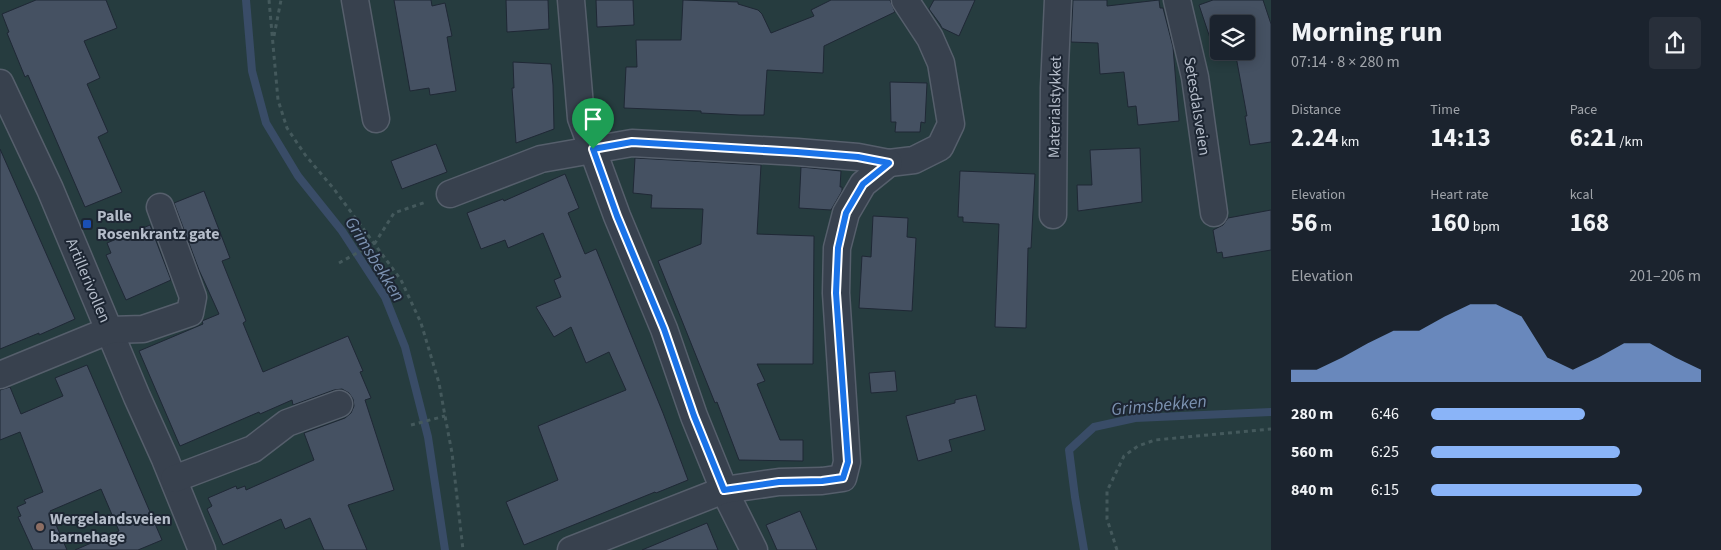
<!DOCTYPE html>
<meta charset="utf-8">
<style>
:root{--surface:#1b232e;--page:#282f3a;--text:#f1f3f6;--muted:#a0a4aa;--line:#39404a;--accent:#8ab4f8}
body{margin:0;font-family:"Source Sans 3",sans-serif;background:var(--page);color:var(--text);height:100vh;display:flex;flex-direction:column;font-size:19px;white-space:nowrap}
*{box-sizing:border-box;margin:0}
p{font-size:16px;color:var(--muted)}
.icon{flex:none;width:28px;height:28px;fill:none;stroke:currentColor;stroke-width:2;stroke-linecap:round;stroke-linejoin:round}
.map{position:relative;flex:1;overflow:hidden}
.details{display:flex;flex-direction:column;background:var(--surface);width:450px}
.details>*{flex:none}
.fabs{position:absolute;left:1210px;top:15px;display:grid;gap:10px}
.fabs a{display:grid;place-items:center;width:45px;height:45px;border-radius:5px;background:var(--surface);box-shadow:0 2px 12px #0003,0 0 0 1px var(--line);font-size:25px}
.pin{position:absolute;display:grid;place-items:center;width:42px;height:42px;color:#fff;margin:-51px -21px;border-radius:50% 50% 50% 0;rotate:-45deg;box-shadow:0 0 5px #0007}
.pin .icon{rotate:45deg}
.round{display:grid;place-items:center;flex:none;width:52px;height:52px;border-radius:5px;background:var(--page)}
.summary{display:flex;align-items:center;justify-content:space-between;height:85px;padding:0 20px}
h1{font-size:28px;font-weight:700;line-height:38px}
.metrics{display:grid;grid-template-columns:repeat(3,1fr);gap:8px;height:85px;padding:5px 20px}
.metrics div{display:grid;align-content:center}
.metrics b{font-size:25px;font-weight:700}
.metrics small{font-size:14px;font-weight:400}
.metrics p{font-size:14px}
.chart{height:140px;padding:10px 20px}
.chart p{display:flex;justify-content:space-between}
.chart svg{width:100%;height:90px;margin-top:5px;fill:var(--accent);opacity:.7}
ul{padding:0 20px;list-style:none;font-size:16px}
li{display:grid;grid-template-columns:80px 60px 1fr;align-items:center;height:38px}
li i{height:12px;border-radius:6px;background:var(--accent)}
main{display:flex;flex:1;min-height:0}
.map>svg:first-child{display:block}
</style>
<main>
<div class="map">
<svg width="1271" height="550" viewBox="0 0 1271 550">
<rect width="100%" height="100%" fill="#242f3e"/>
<path fill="#263c3f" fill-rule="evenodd" d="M0 0H1271V550H0ZM1219 24H1246V51H1219Z"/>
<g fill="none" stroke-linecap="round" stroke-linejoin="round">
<g stroke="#394c67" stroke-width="8">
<path d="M246 0 252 71 266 123 298 176 342 231 385 297 405 347 428 437 445 550"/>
<path d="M1084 550 1075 497 1069 450 1094 427 1135 418 1271 412"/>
</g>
</g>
<g fill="#455162" stroke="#1f2835">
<path d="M36 0H106L117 28 84 41 100 78 87 84 108 132 98 137 122 192 85 207 28 75 25 77 7 33 9 32 2 14Z"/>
<path d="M394 0H431L432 6 445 3 452 36 447 37 456 91 430 95 429 88 410 91Z"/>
<path d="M506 0H548L549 29 507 32Z"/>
<path d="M596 0H633L634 25 597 27Z"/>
<path d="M683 0 738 2V4L758 10 762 14 771 33 814 16 811 10 831 0H890L895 12 824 46 823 73 767 70 764 115H740L701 113V111L624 108 626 67H637L636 40H681Z"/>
<path d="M934 0H975L959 36 942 28 940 24 929 9Z"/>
<path d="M1073 0H1107V6L1159 0 1160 8H1163L1173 47 1179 121 1138 125 1136 106 1128 107 1124 72 1100 74 1098 43 1071 42Z"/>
<path d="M1213 0H1263L1271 24V142L1250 145 1245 116H1247L1235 51H1246V24H1219V42L1212 44 1199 5Z"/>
<path d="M513 62 551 64 553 85 554 129 516 143 512 88H514Z"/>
<path d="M890 82 927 83 925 123 921 122 920 132H895L896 122H891Z"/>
<path d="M436 144 447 172 402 189 391 161Z"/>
<path d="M1140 148 1142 202 1078 211 1077 185H1092L1090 150Z"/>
<path d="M0 149 75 319 39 335V333L0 349Z"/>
<path d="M635 158 761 165 757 234 814 236 813 364H757L765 381 757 384 780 440H803V461L739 460 717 402 715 403 658 261 701 244 703 209 651 208 652 195 633 193Z"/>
<path d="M801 167 841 171 840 187H842V191L831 210 799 208Z"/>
<path d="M960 171 1035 174 1031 248H1028L1026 328 995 327 999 224 963 222V217H958Z"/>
<path d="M565 174 579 208 568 213 585 254 596 249 663 413 688 480 656 493 655 492 524 545 506 502 558 480 538 426 626 390 609 352 586 363 571 327 554 337 536 307 561 297 554 280 561 277 543 233 508 248 505 240 481 249 467 213 503 199 504 201Z"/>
<path d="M204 191 230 258 222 261 246 321 243 323 263 372 348 336 363 371 360 372 371 398 365 400 394 490 348 505 367 550H324L310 518 285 529 281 519 223 545 207 509 212 506 208 498 236 486 237 489 245 486 246 490 314 460 304 433 345 418 351 413 354 406 353 399 349 393 342 389 334 390 293 405 292 400 260 414 259 412 180 446 139 351 203 324 202 321 219 314 199 270 174 203Z"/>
<path d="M1271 210V250L1223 258 1222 252 1217 253 1213 230 1223 225 1228 218Z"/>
<path d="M873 216 908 218 907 237 916 238 912 311 859 308 862 256 871 257Z"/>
<path d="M150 225 171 280 126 300 106 255 111 253 107 243Z"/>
<path d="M87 365 162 540 138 550H75L119 531 101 489 50 511 67 550H33L18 517 21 516 17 507 26 503 24 500 43 492 20 432 0 440V390L10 387 21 414 63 396 55 378Z"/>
<path d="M895 371 897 391 871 393 869 373Z"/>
<path d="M976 395 985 430 949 440 952 451 918 461 906 416 955 403V400Z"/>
<path d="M800 511 817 550H777L766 525Z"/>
<path d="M707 523 718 550H642Z"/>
</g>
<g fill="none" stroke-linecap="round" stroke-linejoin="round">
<g stroke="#565f6c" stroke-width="29">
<g id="minor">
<path d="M355 0 376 119"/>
<path d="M571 0 581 118 617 216 664 329 694 416 724 490 754 550"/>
<path d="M1177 0 1195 77 1214 213"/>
<path d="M0 83 50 189 137 397 165 459 202 550"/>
<path d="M450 194 541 159 632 143 797 152 858 157 889 163 914 160 940 147 951 124 941 63 930 38 905 0"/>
<path d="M1053 215 1054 88 1058 0"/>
<path d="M0 375 110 330 143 329 190 313 193 297 160 207"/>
<path d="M174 479 253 449 287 423 339 404"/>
<path d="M571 550 724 490 779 482 822 481 843 478 847 462 836 293 837 248 846 213 863 184 889 163"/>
</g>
</g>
<g stroke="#44595c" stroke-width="3" stroke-dasharray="4 4" stroke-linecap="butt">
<path d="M269 0 278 100 287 128 306 156 334 189 401 280 421 323 439 383 445 416 452 453 463 550"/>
<path d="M274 36 281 0"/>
<path d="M339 263 375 243 394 213 426 202"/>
<path d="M411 425 445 416"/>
<path d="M1117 550 1107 519V491L1124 456 1138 446 1155 440 1271 429"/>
</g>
<use href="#minor" stroke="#38414e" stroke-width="26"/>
</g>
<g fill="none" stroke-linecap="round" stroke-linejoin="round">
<g stroke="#fff" stroke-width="10">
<path id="route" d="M632 142 797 152 858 157 889 163 863 184 846 213 838 248 836 293 848 462 843 478 822 481 779 482 724 490 694 416 664 329 617 216 593 149Z"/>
</g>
<use href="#route" stroke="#1a73e8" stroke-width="6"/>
</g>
<rect fill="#1a4fb4" stroke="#1d2633" stroke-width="2" x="82" y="219" width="10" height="10" rx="2.5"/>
<circle fill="#8d6e63" stroke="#1d2633" stroke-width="2" cx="40" cy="527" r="5"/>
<g text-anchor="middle" stroke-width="4" stroke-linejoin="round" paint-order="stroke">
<g font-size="16" fill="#b4bcc9" stroke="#1d2633">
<text transform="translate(1198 106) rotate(81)" y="6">Setesdalsveien</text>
<text transform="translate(1054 107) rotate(-89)" y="6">Materialstykket</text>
<text transform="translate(89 280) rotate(67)" y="6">Artillerivollen</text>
</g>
<g font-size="16" font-weight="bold" fill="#b4bcc9" stroke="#1d2633" text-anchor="start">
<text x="97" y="221">Palle<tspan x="97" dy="18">Rosenkrantz gate</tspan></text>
<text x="50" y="524">Wergelandsveien<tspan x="50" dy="18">barnehage</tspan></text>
</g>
<g font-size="18" font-style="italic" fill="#7c92b1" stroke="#1d2633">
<text transform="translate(375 259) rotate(58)" y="6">Grimsbekken</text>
<text transform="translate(1159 405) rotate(-5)" y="6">Grimsbekken</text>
</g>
</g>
</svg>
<div class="fabs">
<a><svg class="icon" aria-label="layers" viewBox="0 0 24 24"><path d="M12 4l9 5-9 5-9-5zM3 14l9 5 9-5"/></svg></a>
</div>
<div class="pin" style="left:593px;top:149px;background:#1e9e55"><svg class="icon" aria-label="arrive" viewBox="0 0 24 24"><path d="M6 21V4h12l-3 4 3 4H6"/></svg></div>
</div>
<section class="details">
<div class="summary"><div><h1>Morning run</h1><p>07:14 · 8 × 280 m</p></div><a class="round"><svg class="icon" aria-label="share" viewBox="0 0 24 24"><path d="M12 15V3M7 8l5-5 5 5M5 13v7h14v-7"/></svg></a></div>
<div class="metrics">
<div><p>Distance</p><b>2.24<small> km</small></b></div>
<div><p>Time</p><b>14:13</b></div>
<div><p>Pace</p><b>6:21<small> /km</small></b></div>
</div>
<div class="metrics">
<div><p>Elevation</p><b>56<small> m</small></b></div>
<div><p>Heart rate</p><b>160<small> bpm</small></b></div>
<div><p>kcal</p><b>168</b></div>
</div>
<div class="chart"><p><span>Elevation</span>201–206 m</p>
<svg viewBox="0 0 160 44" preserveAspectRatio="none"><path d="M0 44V38L10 38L20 32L30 25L40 19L50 19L60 12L70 6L80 6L90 12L100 32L110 38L120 32L130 25L140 25L150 32L160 38V44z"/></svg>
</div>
<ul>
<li><b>280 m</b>6:46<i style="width:57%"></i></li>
<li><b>560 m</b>6:25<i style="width:70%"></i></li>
<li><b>840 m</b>6:15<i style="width:78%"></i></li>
</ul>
</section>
</main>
